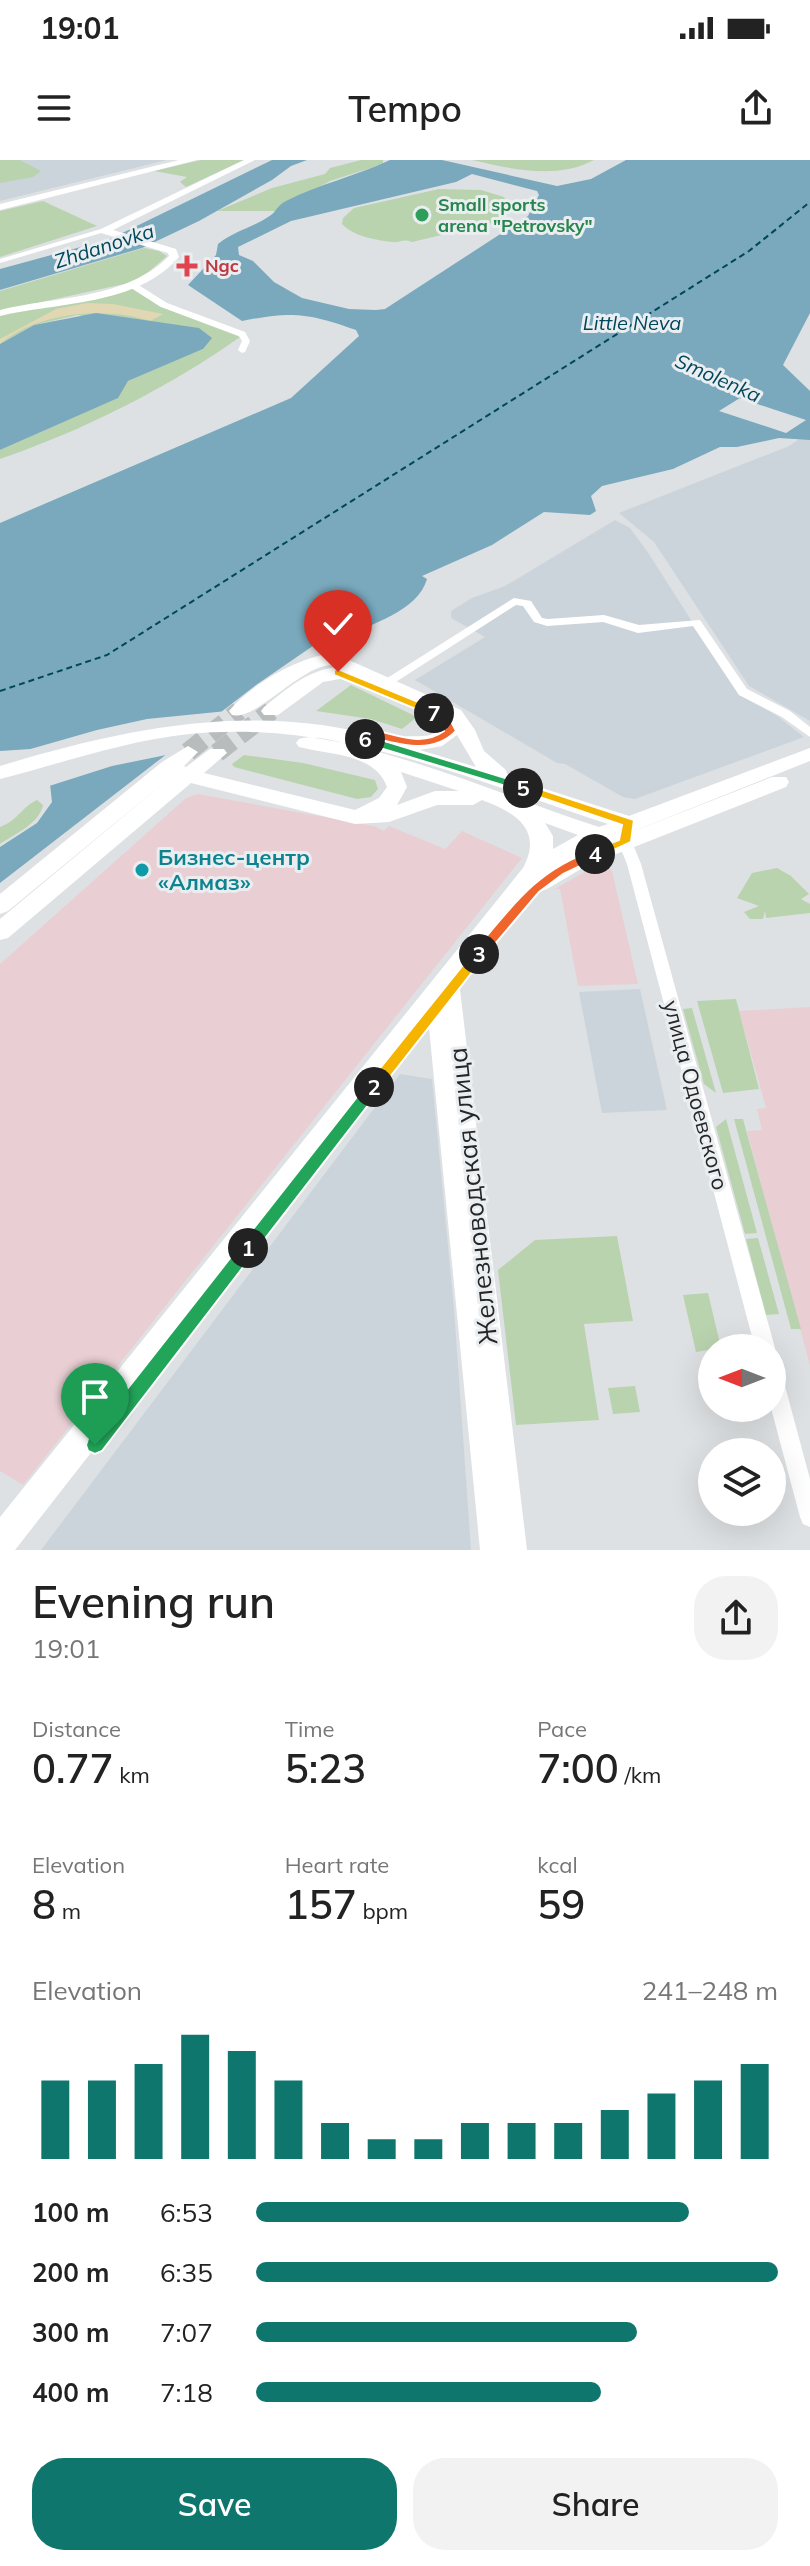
<!DOCTYPE html>
<meta charset="utf-8">
<style>
:root{--surface:#fff;--page:#f2f2f2;--text:#222;--muted:#767676;--accent:#0f766e}
body{margin:0;font-family:Mulish,sans-serif;background:var(--page);color:var(--text);height:100vh;display:flex;flex-direction:column;font-size:30px;white-space:nowrap}
*{box-sizing:border-box;margin:0}
p{font-size:26px;color:var(--muted)}
.icon{flex:none;width:44px;height:44px;fill:none;stroke:currentColor;stroke-width:2;stroke-linecap:round;stroke-linejoin:round}
.map{position:relative;height:1390px;overflow:hidden}
.panel{display:flex;flex-direction:column;background:var(--surface);flex:1}
.panel>*{flex:none}
.needle{width:52px;rotate:270deg}
.tools{position:absolute;left:698px;top:1174px;display:grid;gap:16px}
.tools a{display:grid;place-items:center;width:88px;height:88px;border-radius:50%;background:var(--surface);box-shadow:0 8px 32px #0002;font-size:40px}
.pin{position:absolute;display:grid;place-items:center;width:68px;height:68px;color:#fff;margin:-82px -34px;border-radius:50% 50% 50% 0;rotate:-45deg;box-shadow:0 0 8px #0007}
.pin .icon{rotate:45deg}
.km{position:absolute;width:40px;height:40px;margin:-20px;border-radius:50%;background:#222;color:#fff;font-size:22px;line-height:40px;text-align:center}
.round{display:grid;place-items:center;flex:none;width:84px;height:84px;border-radius:32px;background:var(--page)}
.head{display:flex;align-items:center;justify-content:space-between;height:136px;padding:0 32px}
h1{font-size:44px;font-weight:600;line-height:60px}
.stats{display:grid;grid-template-columns:repeat(3,1fr);gap:12px;height:136px;padding:8px 32px}
.stats div{display:grid;align-content:center}
.stats b{font-size:40px;font-weight:600}
.stats small{font-size:22px;font-weight:400}
.stats p{font-size:22px}
.chart{height:224px;padding:16px 32px}
.chart p{display:flex;justify-content:space-between}
.chart svg{width:100%;height:144px;margin-top:8px;stroke:var(--accent);stroke-width:6}
.button{display:flex;gap:16px;margin-top:auto;padding:16px 32px}
.button a{flex:1;height:92px;border-radius:32px;background:var(--accent);color:#fff;font-size:32px;font-weight:600;line-height:92px;text-align:center}
.button a+a{background:var(--page);color:var(--text)}
ul{padding:0 32px;list-style:none;font-size:26px}
li{display:grid;grid-template-columns:128px 96px 1fr;align-items:center;height:60px}
li i{height:20px;border-radius:10px;background:var(--accent)}
.status{display:flex;justify-content:space-between;align-items:center;height:56px;padding:0 40px;background:var(--surface);direction:ltr}
.status svg{height:22px;fill:currentColor}
header{display:flex;justify-content:space-between;align-items:center;height:104px;padding:0 32px;background:var(--surface);font-size:36px;font-weight:600}
.map>svg:first-child{display:block}
</style>
<div class="status"><b>19:01</b><svg viewBox="0 0 49 12"><path d="M0 12V9h3v3zM5 12V6h3v6zM10 12V3h3v9zM15 12V0h3v12zM26 1h20v11H26zM47 4h2v5h-2z"/></svg></div>
<header><svg class="icon" aria-label="menu" viewBox="0 0 24 24"><path d="M4 6h16M4 12h16M4 18h16"/></svg>Tempo<svg class="icon" aria-label="share" viewBox="0 0 24 24"><path d="M12 15V3M7 8l5-5 5 5M5 13v7h14v-7"/></svg></header>
<div class="map">
<svg width="810" height="1390" viewBox="0 0 810 1390">
<rect width="100%" height="100%" fill="#dee1e3"/>
<g fill="#ccd4db">
<path d="M0 0H167L0 41Z"/>
<path d="M802 277 810 280V561L749 526 654 382 619 353 789 286Z"/>
<path d="M615 360 630 368 647 391 739 535 776 555 804 577 635 639 623 637 565 604 557 603 415 520 485 477 451 458V451L472 438 505 426Z"/>
<path d="M640 829 667 950 602 953 579 832Z"/>
<path d="M400 914 432 919 454 1148 471 1390H41Z"/>
</g>
<g fill="#e9cfd4">
<path d="M198 634 374 666 384 671 389 666 445 689 462 671 522 698 23 1325 0 1311V804L186 638Z"/>
<path d="M607 706 612 711 638 824 578 826 560 729H555L586 711Z"/>
<path d="M810 847V1206L747 971 762 970 757 949 766 948 739 851Z"/>
</g>
<g fill="#b9d3af">
<path d="M0 0H20L41 11 33 17 0 23Z"/>
<path d="M201 0H244L186 27 180 22 187 17 154 11Z"/>
<path d="M361 0H383V4L330 21 276 51H217L272 28 325 14 330 8Z"/>
<path d="M472 0H594C557 20 511 9 472 0Z"/>
<path d="M439 29 481 30 504 37 510 48 499 56 505 60 412 82C402 78 401 83 392 82 377 80 354 77 342 64L343 58 354 48Z"/>
<path d="M43 41 97 66 0 97V51Z"/>
<path d="M144 88 159 91 167 96 138 121 0 151V131Z"/>
<path d="M132 128 159 146 240 177C168 228 84 270 0 299V290L117 238 128 221 203 189 78 155 34 165 0 184V155Z"/>
<path d="M351 525 417 557 402 569 371 559 316 551Z"/>
<path d="M244 595 303 603 375 620 378 629 371 637 357 639 234 607 232 604Z"/>
<path d="M37 640 43 645C39 664 15 674 0 684V667C19 660 21 647 37 640Z"/>
<path d="M777 708 791 716 809 734 801 739 810 744V753L766 758 765 751 763 759H750L744 752 759 746 737 738 752 713Z"/>
<path d="M736 839 759 929 723 933 697 841Z"/>
<path d="M692 848 716 933 704 924 683 849Z"/>
<path d="M726 959 757 1073 745 1074 716 967Z"/>
<path d="M734 959H743L801 1169H791Z"/>
<path d="M617 1076 633 1161 584 1164 599 1260 516 1265 498 1110 535 1080Z"/>
<path d="M758 1078 779 1154 766 1155 746 1079Z"/>
<path d="M708 1133 721 1188 696 1192 683 1135Z"/>
<path d="M635 1226 640 1252 613 1254 608 1228Z"/>
</g>
<path fill="#e1d7b2" d="M87 143 113 144 163 154 150 161C105 146 37 152 0 184V179L56 149Z"/>
<g fill="#7aa9bd" fill-rule="evenodd">
<path d="M272 0H307L291 6 272 20 199 61 142 88 0 130V109L110 79Z"/>
<path d="M390 0H442L557 26 591 19 626 0H810V153L783 205 810 231V280L779 278 737 287H720L673 309 602 326 591 336 596 351 590 355 544 352 492 385 422 416 427 419C418 451 370 465 342 477L338 481 340 486 323 479 256 525 0 723V687L37 663 52 642 46 588 0 591V363L291 238 359 176 356 170C308 153 292 151 242 161L188 125 216 95 218 84C234 71 251 68 268 57 276 53 277 45 286 41 319 24 356 16 390 0ZM472 14 537 31 539 35 528 56 385 149 376 150 349 149 302 138 274 122 253 101 239 95 238 87 291 61 456 22Z"/>
<path d="M96 153 199 168 212 178 203 189 128 221 118 238 0 290V184L34 165Z"/>
</g>
<g fill="#dee1e3">
<path d="M740 238 742 239 806 260 786 273 719 251Z"/>
<path d="M227 551 171 594 112 606 46 627 43 592 13 594 97 570 147 559Z"/>
</g>
<g fill="none" stroke-linecap="round" stroke-linejoin="round">
<path stroke="#01475c" stroke-width="2" stroke-dasharray="6 4" stroke-linecap="butt" d="M0 531 107 495 749 91 810 42"/>
<g stroke="#b9bcbd" stroke-width="19" stroke-dasharray="19 9" stroke-linecap="butt">
<path d="M188 592 239 551"/>
<path d="M217 593 271 551"/>
</g>
<g fill="#fff" fill-rule="evenodd">
<path d="M101 69 108 71 0 103V99Z"/>
<path d="M131 124H137L167 143 245 172 250 181 245 192 242 193 238 190 242 181 239 176 161 147 131 128Z"/>
<path d="M514 438 531 441 542 458 548 459 604 455 639 465 700 460 747 529 790 551 810 567V577L782 557 739 535 693 466 638 473 603 462 547 466 534 462 523 446 516 445 391 525 387 526 381 522Z"/>
<path d="M625 677 632 682 641 704 775 1188 772 1193V1188H755L627 704 618 682Z"/>
<path d="M772 1206 779 1209 782 1215 810 1319V1367L803 1364 800 1357 771 1248Z"/>
</g>
<g fill="#fff" fill-rule="evenodd">
<path d="M244 0H255L113 70 176 89 179 97C137 146 58 142 0 156V150C56 136 125 140 169 96L168 93 101 73V69Z"/>
<path d="M443 816 450 818 460 830 527 1390H480L427 847 436 818Z"/>
</g>
<g fill="#fff" fill-rule="evenodd">
<path d="M179 0H197L0 50V44Z"/>
<path d="M333 493 461 550 475 570 484 591 506 610 508 617 629 656 810 588V601L614 679 772 617H786L789 622 786 627 586 706 547 729 539 732 531 729 15 1390H0V1357L523 708C544 669 514 652 482 640L473 645H437L389 662 355 664 191 623 8 778 0 780V759L172 616 8 751 0 754V734L162 602 188 586 198 592 184 606 186 607 210 589H224L227 593 204 613 355 650 379 638 387 627C375 593 329 595 299 587L296 583 299 579C317 574 342 583 359 587 441 607 519 641 599 667L608 664C472 620 335 559 189 574 124 581 63 603 0 619V606C129 567 261 540 394 581 407 571 425 582 440 570L424 553 427 549 356 516 323 522 278 555H264L261 551 264 547C287 529 306 511 336 507L330 505C298 508 256 561 232 555L229 551C251 524 299 497 333 493ZM457 575 476 607 420 590 442 586ZM401 612 459 631H435L397 645 407 627ZM545 663 578 675 553 689V676ZM601 682 604 683 580 692Z"/>
</g>
</g>
<path fill="#22a559" stroke="#fff" stroke-width="2" d="M248 1081 254 1083 256 1088 254 1093 102 1291 95 1294 88 1291 86 1285 88 1279 242 1083Z"/>
<path fill="#22a559" stroke="#fff" stroke-width="2" d="M374 921 381 927 379 931 254 1093H242L239 1088 242 1083 368 923Z"/>
<path fill="#f5b400" stroke="#fff" stroke-width="2" d="M479 789 486 794 484 797 379 931H368V923L475 790Z"/>
<path fill="#f0652b" stroke="#fff" stroke-width="2" d="M595 690 601 694 599 697 563 714 539 732 484 797H475V790C511 747 538 708 595 690Z"/>
<path fill="#f5b400" stroke="#fff" stroke-width="2" d="M519 625H528L634 660 631 682 599 697H590V691L619 680 622 665 519 630Z"/>
<path fill="#22a559" stroke="#fff" stroke-width="2" d="M365 575 528 625 529 628 519 630 360 582 359 579Z"/>
<path fill="#f0652b" stroke="#fff" stroke-width="2" d="M434 549 448 555 456 571C432 596 399 584 369 577V582L342 574C372 555 411 595 444 571L439 560 428 553Z"/>
<path fill="#f5b400" stroke="#fff" stroke-width="2" d="M338 509 438 550 440 553 430 555 334 515V510Z"/>
<circle fill="#2e9e5b" stroke="#ebeef0" stroke-width="3" cx="422" cy="55" r="8"/>
<path fill="#e0444e" stroke="#ebeef0" stroke-width="3" d="M183 94h8v8h8v8h-8v8h-8v-8h-8v-8h8z"/>
<circle fill="#0f9aa8" stroke="#ebeef0" stroke-width="3" cx="142" cy="710" r="8"/>
<g text-anchor="middle" stroke-width="6" stroke-linejoin="round" paint-order="stroke">
<g font-size="18" font-weight="bold" fill="#27864d" stroke="#ebeef0" text-anchor="start">
<text x="438" y="51">Small sports<tspan x="438" dy="21">arena "Petrovsky"</tspan></text>
</g>
<g font-size="18" font-weight="bold" fill="#be3a42" stroke="#ebeef0" text-anchor="start">
<text x="205" y="112">Ngc</text>
</g>
<g font-size="20" font-style="italic" fill="#01475c" stroke="#ebeef0">
<text transform="translate(104 86) rotate(-18)" y="7">Zhdanovka</text>
<text x="632" y="170">Little Neva</text>
<text transform="translate(718 218) rotate(24)" y="7">Smolenka</text>
</g>
<g font-size="22" font-weight="bold" fill="#0d838f" stroke="#ebeef0" text-anchor="start">
<text x="158" y="705">Бизнес-центр<tspan x="158" dy="25">«Алмаз»</tspan></text>
</g>
<g font-size="22" fill="#252627" stroke="#ebeef0">
<text transform="translate(696 935) rotate(75)" y="8">улица Одоевского</text>
</g>
<g font-size="26" fill="#252627" stroke="#ebeef0">
<text transform="translate(473 1036) rotate(-96)" y="9">Железноводская улица</text>
</g>
</g>
</svg>
<div class="tools">
<a><svg class="needle" viewBox="-14 -14 28 28"><path d="M0-13l5 13h-10z" fill="#e53935"/><path d="M0 13l5-13h-10z" fill="#767676"/></svg></a>
<a><svg class="icon" aria-label="layers" viewBox="0 0 24 24"><path d="M12 4l9 5-9 5-9-5zM3 14l9 5 9-5"/></svg></a>
</div>
<div class="pin" style="left:95px;top:1285px;background:#1e9e55"><svg class="icon" aria-label="arrive" viewBox="0 0 24 24"><path d="M6 21V4h12l-3 4 3 4H6"/></svg></div>
<div class="pin" style="left:338px;top:512px;background:#d93025"><svg class="icon" aria-label="check" viewBox="0 0 24 24"><path d="M5 12l5 5 9-10"/></svg></div>
<b class="km" style="left:248px;top:1088px">1</b>
<b class="km" style="left:374px;top:927px">2</b>
<b class="km" style="left:479px;top:794px">3</b>
<b class="km" style="left:595px;top:694px">4</b>
<b class="km" style="left:523px;top:628px">5</b>
<b class="km" style="left:365px;top:579px">6</b>
<b class="km" style="left:434px;top:553px">7</b>
</div>
<section class="panel">
<div class="head"><div><h1>Evening run</h1><p>19:01</p></div><a class="round"><svg class="icon" aria-label="share" viewBox="0 0 24 24"><path d="M12 15V3M7 8l5-5 5 5M5 13v7h14v-7"/></svg></a></div>
<div class="stats">
<div><p>Distance</p><b>0.77<small> km</small></b></div>
<div><p>Time</p><b>5:23</b></div>
<div><p>Pace</p><b>7:00<small> /km</small></b></div>
</div>
<div class="stats">
<div><p>Elevation</p><b>8<small> m</small></b></div>
<div><p>Heart rate</p><b>157<small> bpm</small></b></div>
<div><p>kcal</p><b>59</b></div>
</div>
<div class="chart"><p><span>Elevation</span>241–248 m</p>
<svg viewBox="0 0 160 44" preserveAspectRatio="none"><path d="M5 44V20M15 44V20M25 44V15M35 44V6M45 44V11M55 44V20M65 44V33M75 44V38M85 44V38M95 44V33M105 44V33M115 44V33M125 44V29M135 44V24M145 44V20M155 44V15"/></svg>
</div>
<ul>
<li><b>100 m</b>6:53<i style="width:83%"></i></li>
<li><b>200 m</b>6:35<i style="width:100%"></i></li>
<li><b>300 m</b>7:07<i style="width:73%"></i></li>
<li><b>400 m</b>7:18<i style="width:66%"></i></li>
</ul>
<div class="button"><a>Save</a><a>Share</a></div>
</section>
